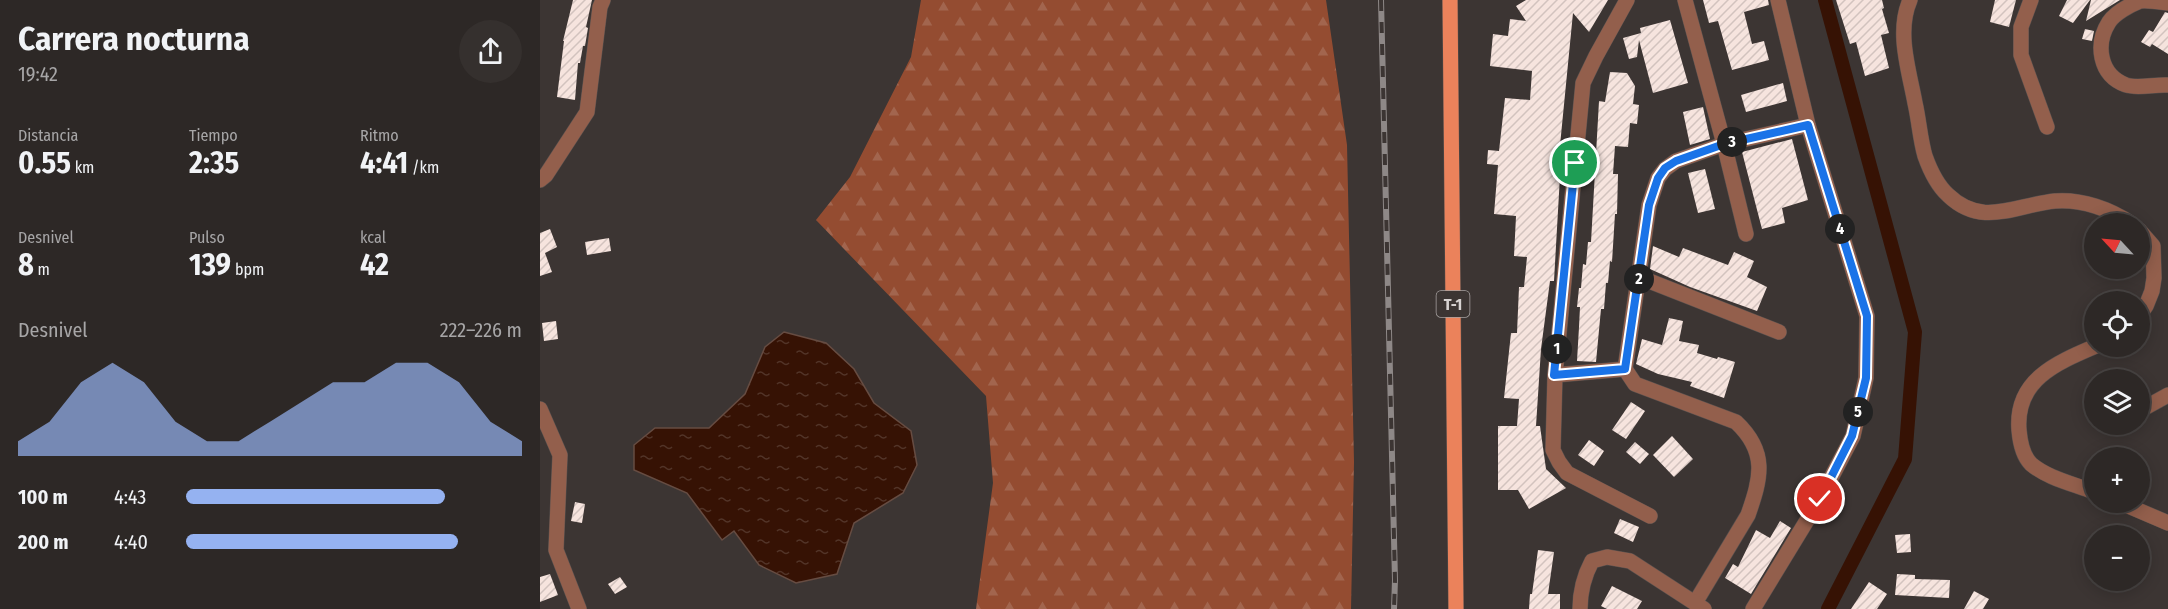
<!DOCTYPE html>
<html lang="es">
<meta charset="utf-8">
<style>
:root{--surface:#2d2826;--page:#35302e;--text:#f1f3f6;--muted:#a7a6a7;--line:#484443;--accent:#95b2f1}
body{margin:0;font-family:"Fira Sans Condensed",sans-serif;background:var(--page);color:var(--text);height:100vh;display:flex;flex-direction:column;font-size:22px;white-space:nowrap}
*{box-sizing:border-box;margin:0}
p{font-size:20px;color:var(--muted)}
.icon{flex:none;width:33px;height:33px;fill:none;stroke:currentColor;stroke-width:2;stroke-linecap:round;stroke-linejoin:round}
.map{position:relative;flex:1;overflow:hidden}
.drawer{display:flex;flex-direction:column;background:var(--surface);width:540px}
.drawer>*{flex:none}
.needle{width:39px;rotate:296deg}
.fabs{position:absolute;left:1544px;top:213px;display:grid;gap:12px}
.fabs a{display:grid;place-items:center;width:66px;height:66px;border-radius:50%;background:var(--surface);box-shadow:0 3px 15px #0003,0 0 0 2px var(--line);font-size:30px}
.pin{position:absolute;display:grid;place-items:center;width:51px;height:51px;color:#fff;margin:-26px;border:3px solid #fff;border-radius:50%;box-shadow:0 2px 6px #0007}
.km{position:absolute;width:30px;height:30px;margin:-15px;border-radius:50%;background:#222;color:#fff;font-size:16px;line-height:30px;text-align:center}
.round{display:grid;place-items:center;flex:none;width:63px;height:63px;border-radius:32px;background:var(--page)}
.overview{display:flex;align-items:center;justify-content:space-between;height:102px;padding:0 18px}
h1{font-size:33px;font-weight:700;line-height:45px}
.metrics{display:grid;grid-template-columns:repeat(3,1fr);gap:9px;height:102px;padding:6px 18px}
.metrics div{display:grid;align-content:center}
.metrics b{font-size:30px;font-weight:700}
.metrics small{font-size:16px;font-weight:400}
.metrics p{font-size:16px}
.chart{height:168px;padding:12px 18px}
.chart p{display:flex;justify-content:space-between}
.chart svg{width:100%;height:108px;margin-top:6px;fill:var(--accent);opacity:.7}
ul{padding:0 18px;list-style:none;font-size:20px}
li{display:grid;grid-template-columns:96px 72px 1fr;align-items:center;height:45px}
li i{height:15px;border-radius:8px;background:var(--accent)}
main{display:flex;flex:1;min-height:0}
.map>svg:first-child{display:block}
</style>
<main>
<section class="drawer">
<div class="overview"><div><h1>Carrera nocturna</h1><p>19:42</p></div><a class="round"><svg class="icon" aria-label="share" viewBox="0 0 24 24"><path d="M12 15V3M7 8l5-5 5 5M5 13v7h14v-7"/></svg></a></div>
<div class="metrics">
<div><p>Distancia</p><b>0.55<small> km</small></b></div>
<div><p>Tiempo</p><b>2:35</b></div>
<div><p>Ritmo</p><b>4:41<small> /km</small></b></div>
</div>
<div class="metrics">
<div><p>Desnivel</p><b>8<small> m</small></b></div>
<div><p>Pulso</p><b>139<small> bpm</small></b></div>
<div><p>kcal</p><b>42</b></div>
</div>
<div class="chart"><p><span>Desnivel</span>222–226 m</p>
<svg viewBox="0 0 160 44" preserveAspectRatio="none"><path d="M0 44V38L10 30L20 14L30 6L40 14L50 30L60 38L70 38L80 30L90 22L100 14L110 14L120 6L130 6L140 14L150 30L160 38V44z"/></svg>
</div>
<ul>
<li><b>100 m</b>4:43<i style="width:77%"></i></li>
<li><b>200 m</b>4:40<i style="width:81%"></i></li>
</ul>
</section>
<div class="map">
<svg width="1628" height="609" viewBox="0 0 1628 609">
<defs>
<pattern id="forest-firs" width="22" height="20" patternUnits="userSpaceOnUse" patternTransform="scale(1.5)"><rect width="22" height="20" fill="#944c31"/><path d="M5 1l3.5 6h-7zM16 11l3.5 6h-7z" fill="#a2654e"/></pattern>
<pattern id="water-ripples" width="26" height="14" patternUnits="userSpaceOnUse" patternTransform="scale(1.5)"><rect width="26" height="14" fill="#361204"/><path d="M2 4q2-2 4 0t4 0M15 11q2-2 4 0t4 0" fill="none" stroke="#523428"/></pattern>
<pattern id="building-hatch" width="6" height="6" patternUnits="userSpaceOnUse" patternTransform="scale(1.5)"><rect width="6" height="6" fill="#f6e4de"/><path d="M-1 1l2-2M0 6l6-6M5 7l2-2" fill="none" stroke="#d2c3be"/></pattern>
</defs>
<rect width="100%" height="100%" fill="#3c3533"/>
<path fill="url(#forest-firs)" d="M381 0H786L807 145 814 462 811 609H436L453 483 446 396 276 220 310 177 371 57Z"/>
<path fill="url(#water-ripples)" stroke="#664c42" stroke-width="1.5" d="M244 332 286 343 314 369 334 403 371 431 377 465 363 493 314 523 297 574 256 583 219 565 194 531 182 540 147 493 94 470V445L115 428H169L205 394 225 347Z"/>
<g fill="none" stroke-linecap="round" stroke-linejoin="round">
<path stroke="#361204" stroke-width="14" d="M1285 0 1375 332 1365 459 1288 609"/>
</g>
<g fill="url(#building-hatch)">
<path d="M33 0H52L46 27 48 28 45 46H43L40 63H38L35 100 17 97 24 41H23Z"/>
<path d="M986 0H1068L1049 32 1033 13 1017 176H1020L1014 281H1010L1001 349 996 426H1000L1006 469 1026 488 989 509 978 490H958V426H977L979 399 964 398 971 333H977L979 287H984L987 257 974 256 976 216 954 214 958 165 947 164 948 150 959 151 965 98 990 100 992 71 950 66 953 34 968 36 970 19 986 21 976 6Z"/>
<path d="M1163 0H1228L1229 5 1204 12 1212 44 1224 41 1229 60 1192 70 1178 21 1169 23Z"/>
<path d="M1296 0H1342L1344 8 1342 9 1349 33 1341 35 1349 68 1325 76 1316 42 1310 44Z"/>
<path d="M1455 0H1476L1469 27 1450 22Z"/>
<path d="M1527 0H1550L1533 23 1519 16Z"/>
<path d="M1551 0H1580L1546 21Z"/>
<path d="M1625 12 1628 13V54L1612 44 1610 47 1601 42 1609 30 1613 32Z"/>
<path d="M1130 20 1148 83 1113 93 1099 40 1097 57 1089 59 1083 38 1101 33 1100 28Z"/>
<path d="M1545 29 1554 31 1552 41 1542 39Z"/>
<path d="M1070 72 1087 73 1095 86 1093 104 1099 105 1097 124 1090 123 1088 147 1075 146 1073 174H1078L1077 214H1075L1072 262 1070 261 1068 283H1066L1064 309H1061L1056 362 1037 361 1039 327 1040 307H1037L1039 288H1041L1043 264 1046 265 1048 242H1051L1059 101 1065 102Z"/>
<path d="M1243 83 1247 101 1206 112 1201 95Z"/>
<path d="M1163 107 1170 139 1150 145 1143 112Z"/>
<path d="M1252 139 1268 200 1242 208 1245 223 1222 229 1202 152Z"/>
<path d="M1165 169 1175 209 1158 213 1148 173Z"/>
<path d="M10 229 17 247 5 253 12 272 0 276V233Z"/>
<path d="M69 238 71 251 47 255 45 242Z"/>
<path d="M1113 246 1139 257 1143 248 1188 265 1194 252 1214 261 1207 277 1227 287 1217 311 1150 287 1110 269Z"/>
<path d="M1129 318 1143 321 1139 341 1159 345 1157 353 1177 359 1178 357 1195 362 1184 398 1150 386 1152 382 1118 374 1096 364 1102 339 1122 345Z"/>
<path d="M16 321 18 339 4 341 2 323Z"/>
<path d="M1091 402 1105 411 1086 439 1072 430Z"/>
<path d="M1132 436 1153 459 1134 477 1113 455Z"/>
<path d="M1049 440 1064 451 1054 466 1038 455Z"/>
<path d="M1095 442 1109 454 1100 464 1086 452Z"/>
<path d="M35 502 45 504 42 523 31 521Z"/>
<path d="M1080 519 1099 527 1093 542 1074 533Z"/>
<path d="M1240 521 1251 528 1211 594 1185 578 1193 564 1198 567 1216 530 1230 538Z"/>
<path d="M1370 534 1371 552 1357 553 1355 535Z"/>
<path d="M998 550 1014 552 1008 594H1020V609H989L990 594H992Z"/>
<path d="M10 574 18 595 0 602V577Z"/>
<path d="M1357 574 1375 575V579L1410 580 1409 598 1355 595Z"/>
<path d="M80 577 87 587 75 594 68 584Z"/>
<path d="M1329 582 1347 594 1337 609H1311Z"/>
<path d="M1072 586 1102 601 1097 609H1067L1061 606Z"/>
<path d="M1434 591 1449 599 1443 609H1424Z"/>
</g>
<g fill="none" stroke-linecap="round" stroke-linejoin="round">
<g stroke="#58514f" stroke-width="16">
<g id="minor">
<path d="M1087 0 1056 56 1043 83 1015 375 1013 450 1019 462 1027 473 1110 516"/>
<path d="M1145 0 1184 144 1206 234"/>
<path d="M1370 0C1356 32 1369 70 1375 103 1379 120 1380 139 1385 156 1390 170 1398 186 1408 195 1442 228 1475 205 1515 201 1542 199 1570 209 1592 224"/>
<path d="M1491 0 1481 27V55L1507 127"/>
<path d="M1628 3C1620 2 1608 0 1600 1 1590 5 1575 13 1569 22 1555 44 1559 75 1586 85 1598 89 1615 84 1628 85"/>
<path d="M0 180 6 175 47 112 60 7 63 0"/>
<path d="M1599 230 1613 246 1614 278 1612 291 1606 306 1599 316"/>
<path d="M1099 277 1239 332"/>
<path d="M1085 369 1109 205 1118 178 1125 169 1136 161 1184 144 1268 125"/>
<path d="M1015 375 1085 369 1095 384 1196 422C1228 452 1221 478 1208 515L1155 603"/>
<path d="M0 409 20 455 16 550 39 609"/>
<path d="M1599 411 1628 395"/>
<path d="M1554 492C1534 484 1507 478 1491 464 1483 456 1480 442 1479 430 1475 380 1516 363 1556 346"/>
<path d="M1579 502 1628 523"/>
<path d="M1040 609C1040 592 1044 576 1052 561L1067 557 1090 561 1164 609"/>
<path d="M1213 609 1280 499 1313 436 1326 378 1327 316 1268 125 1238 0"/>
</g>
</g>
<g stroke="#58514f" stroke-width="16">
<path id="major" d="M910 0 916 609"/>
</g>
<use href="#minor" stroke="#935f4c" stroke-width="15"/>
<use href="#major" stroke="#eb825b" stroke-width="15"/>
<g stroke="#8e8887" stroke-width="6">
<path id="rail" d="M841 0 855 580 854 609"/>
</g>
<use href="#rail" stroke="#3c3533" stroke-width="4" stroke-dasharray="11" stroke-linecap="butt"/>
</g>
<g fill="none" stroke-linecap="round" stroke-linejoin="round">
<g stroke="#fff" stroke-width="12">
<path id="route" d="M1035 163 1014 375 1085 369 1109 205 1118 178 1125 168 1136 161 1184 144 1268 125 1327 316 1326 378 1312 436 1280 499"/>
</g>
<use href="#route" stroke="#1a73e8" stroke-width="8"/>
</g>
<g text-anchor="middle" stroke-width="6" stroke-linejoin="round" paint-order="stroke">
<rect fill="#3c3533" stroke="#a8a3a2" stroke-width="1.5" x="896.5" y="291" width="33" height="26" rx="4.5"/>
<g font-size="16" font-weight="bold" fill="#d7d2d1">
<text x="913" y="310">T-1</text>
</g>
</g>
</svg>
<div class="fabs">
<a><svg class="needle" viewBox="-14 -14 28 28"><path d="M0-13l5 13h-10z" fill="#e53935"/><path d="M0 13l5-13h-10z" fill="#a7a6a7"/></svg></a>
<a><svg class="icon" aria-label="locate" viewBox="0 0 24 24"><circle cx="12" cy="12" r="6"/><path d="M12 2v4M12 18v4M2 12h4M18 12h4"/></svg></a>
<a><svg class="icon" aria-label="layers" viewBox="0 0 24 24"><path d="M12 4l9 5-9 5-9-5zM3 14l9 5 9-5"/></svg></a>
<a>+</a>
<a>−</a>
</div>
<div class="pin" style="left:1035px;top:163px;background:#1e9e55"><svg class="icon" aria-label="arrive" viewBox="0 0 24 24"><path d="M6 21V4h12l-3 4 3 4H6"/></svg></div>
<div class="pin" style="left:1280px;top:499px;background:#d93025"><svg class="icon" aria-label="check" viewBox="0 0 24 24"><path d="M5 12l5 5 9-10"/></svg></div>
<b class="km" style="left:1017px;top:349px">1</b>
<b class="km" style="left:1099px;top:279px">2</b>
<b class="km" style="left:1192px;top:142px">3</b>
<b class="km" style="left:1300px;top:229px">4</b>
<b class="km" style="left:1318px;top:412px">5</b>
</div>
</main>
